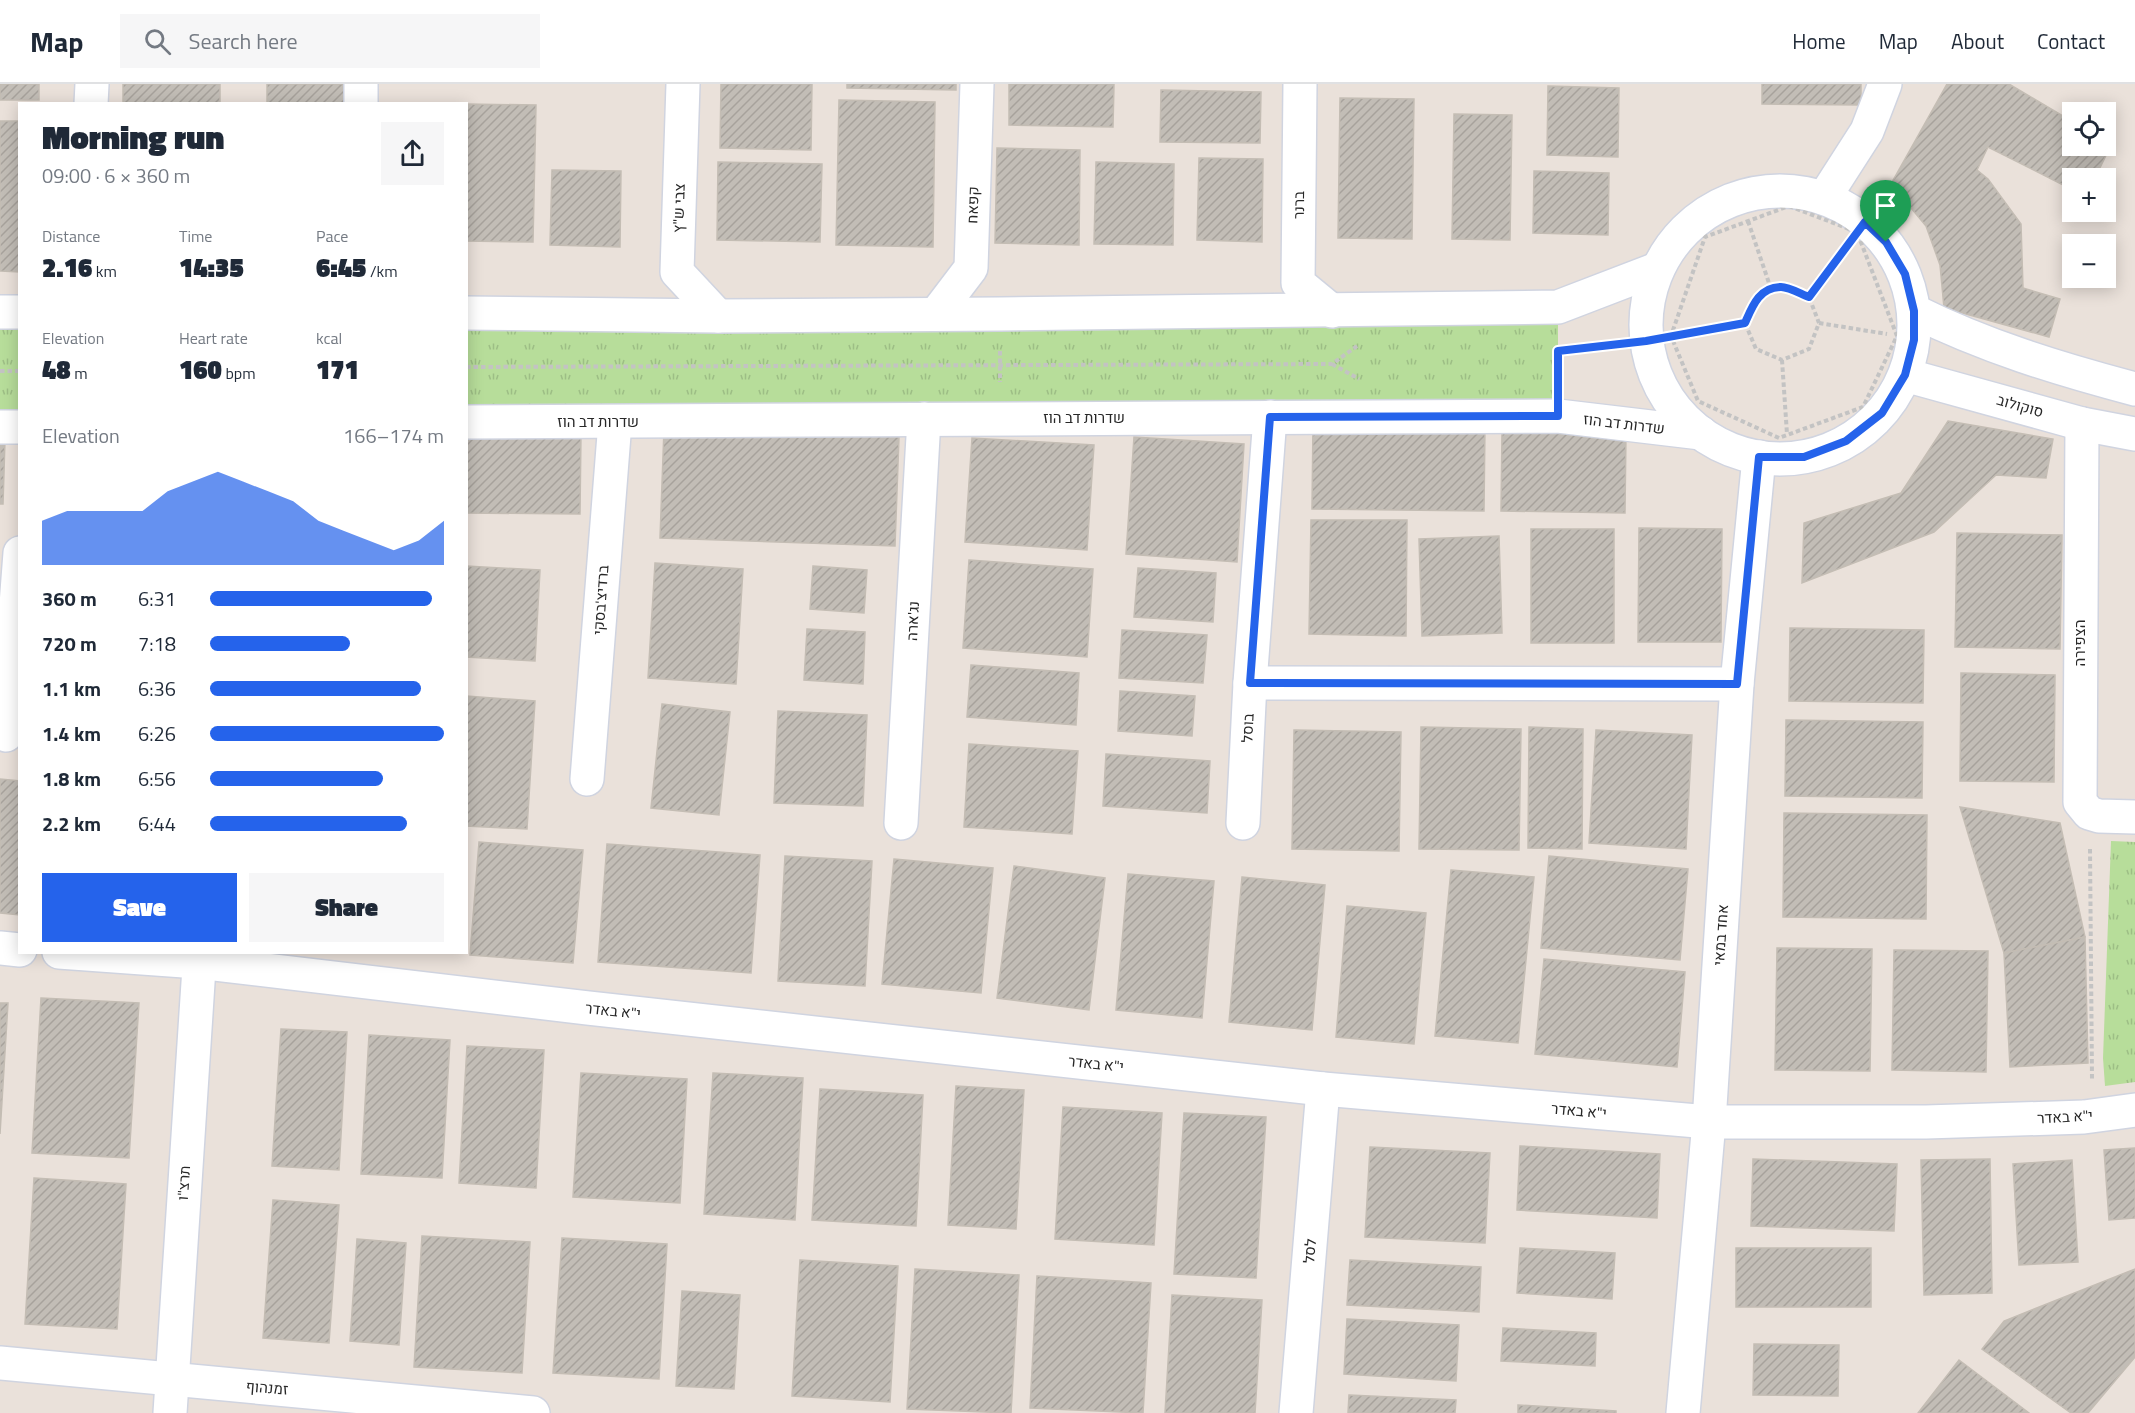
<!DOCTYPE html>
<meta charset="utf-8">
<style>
:root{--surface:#fff;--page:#f6f6f7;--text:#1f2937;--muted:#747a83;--line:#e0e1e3;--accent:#2563eb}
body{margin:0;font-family:"Titillium Web",Heebo,sans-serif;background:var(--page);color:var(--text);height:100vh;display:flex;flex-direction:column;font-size:22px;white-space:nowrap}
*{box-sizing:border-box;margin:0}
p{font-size:20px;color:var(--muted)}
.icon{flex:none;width:33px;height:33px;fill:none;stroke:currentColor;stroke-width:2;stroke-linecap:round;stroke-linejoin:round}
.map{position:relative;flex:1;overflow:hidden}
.details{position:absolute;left:18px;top:18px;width:450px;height:852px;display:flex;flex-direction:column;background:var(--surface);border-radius:0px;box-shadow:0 3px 15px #0003}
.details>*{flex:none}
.buttons{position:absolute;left:2062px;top:18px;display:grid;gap:12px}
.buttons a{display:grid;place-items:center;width:54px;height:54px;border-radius:0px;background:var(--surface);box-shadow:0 3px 15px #0003;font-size:30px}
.pin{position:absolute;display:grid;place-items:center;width:51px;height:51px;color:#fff;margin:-62px -26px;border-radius:50% 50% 50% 0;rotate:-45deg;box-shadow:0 0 6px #0007}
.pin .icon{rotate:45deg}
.round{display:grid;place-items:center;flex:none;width:63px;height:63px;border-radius:0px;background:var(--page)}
.overview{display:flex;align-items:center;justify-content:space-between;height:102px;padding:0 24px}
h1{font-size:33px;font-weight:800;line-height:45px}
.stats{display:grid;grid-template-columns:repeat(3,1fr);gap:9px;height:102px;padding:6px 24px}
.stats div{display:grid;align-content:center}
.stats b{font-size:26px;font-weight:800}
.stats small{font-size:16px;font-weight:400}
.stats p{font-size:16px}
.chart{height:168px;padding:12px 24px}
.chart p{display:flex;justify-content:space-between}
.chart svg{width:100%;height:108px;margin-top:6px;fill:var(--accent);opacity:.7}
.action{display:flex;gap:12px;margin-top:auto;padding:12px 24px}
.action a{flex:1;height:69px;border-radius:0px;background:var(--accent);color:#fff;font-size:24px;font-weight:800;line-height:69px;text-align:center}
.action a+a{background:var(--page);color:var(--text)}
ul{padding:0 24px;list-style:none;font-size:20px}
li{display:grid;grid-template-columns:96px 72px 1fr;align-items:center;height:45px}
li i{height:15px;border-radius:8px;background:var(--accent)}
header{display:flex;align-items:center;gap:36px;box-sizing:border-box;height:84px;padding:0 30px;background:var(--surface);border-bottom:2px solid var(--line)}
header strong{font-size:28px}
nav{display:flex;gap:33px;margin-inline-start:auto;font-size:21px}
.search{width:420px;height:54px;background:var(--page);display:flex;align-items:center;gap:15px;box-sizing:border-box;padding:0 21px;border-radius:0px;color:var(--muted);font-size:22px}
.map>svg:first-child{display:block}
</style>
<header>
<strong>Map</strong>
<div class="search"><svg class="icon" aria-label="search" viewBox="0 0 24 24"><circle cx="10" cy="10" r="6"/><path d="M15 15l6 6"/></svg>Search here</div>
<nav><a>Home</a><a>Map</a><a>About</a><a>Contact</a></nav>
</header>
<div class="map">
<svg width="2135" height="1329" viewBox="0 0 2135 1329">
<defs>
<pattern id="park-tufts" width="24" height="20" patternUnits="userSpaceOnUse" patternTransform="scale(1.5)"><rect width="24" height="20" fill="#b7dd9a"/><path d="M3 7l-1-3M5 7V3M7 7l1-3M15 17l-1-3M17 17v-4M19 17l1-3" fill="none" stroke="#9dbe85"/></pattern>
<pattern id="building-hatch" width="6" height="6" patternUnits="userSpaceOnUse" patternTransform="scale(1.5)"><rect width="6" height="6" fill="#c2bdb6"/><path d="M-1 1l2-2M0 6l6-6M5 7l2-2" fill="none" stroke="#a7a29c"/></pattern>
</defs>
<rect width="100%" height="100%" fill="#eae1da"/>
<g fill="url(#park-tufts)">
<path d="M1558 223V332L467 338V229Z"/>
<rect x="0" y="228" width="19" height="115"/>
<path d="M2111 757 2135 758V998L2105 1002 2103 974Z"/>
</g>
<g fill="url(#building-hatch)" stroke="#c4bdb4" stroke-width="1.5">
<rect x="0" y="0" width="39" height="16"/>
<rect x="123" y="0" width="97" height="20"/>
<rect x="267" y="0" width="80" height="20"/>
<path d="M721 0H812L811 66 720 64Z"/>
<path d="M847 0H956V6L847 4Z"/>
<path d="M1009 0H1114L1113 43 1009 41Z"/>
<path d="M1762 0H1861V21L1762 20Z"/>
<path d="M1947 0H2009L2073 38V62H2106V58L2111 61 2095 94H2073V106L1988 63 1977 86 1988 95 2021 140 2023 204 2060 215 2049 253 1944 224 1940 181 1926 142 1891 100Z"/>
<path d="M1548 2 1619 4 1618 73 1547 71Z"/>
<path d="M1161 6 1261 8 1260 59 1160 58Z"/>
<path d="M1340 14 1414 15 1412 155 1338 154Z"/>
<path d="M839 16 935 18 933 163 836 161Z"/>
<path d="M466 20 536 21 533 158 466 157Z"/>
<path d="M1454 30 1512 31 1510 156 1452 155Z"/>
<path d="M0 37H20V188L0 187Z"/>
<path d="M997 64 1080 66 1079 161 995 159Z"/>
<path d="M1199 74 1263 75 1262 158 1197 156Z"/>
<path d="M718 78 822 80 820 158 717 156Z"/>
<path d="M1096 78 1174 80 1173 161 1094 160Z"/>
<path d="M552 86 621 87 620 163 550 161Z"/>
<path d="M1534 87 1609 89 1608 151 1533 149Z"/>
<path d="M1948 337 2053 355 2046 394 1996 391 1934 448 1802 499 1804 439 1901 409Z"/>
<path d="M1313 338 1485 341 1484 427 1312 425Z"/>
<path d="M664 345 899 353 895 462 660 454Z"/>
<path d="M466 348 581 350 580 430 466 429Z"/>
<path d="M1502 348 1626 349 1625 429 1501 427Z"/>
<path d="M1134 353 1244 360 1237 478 1126 470Z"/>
<path d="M972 354 1094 361 1087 466 965 458Z"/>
<path d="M0 356H5L3 420H0Z"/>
<path d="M1311 436H1407L1406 552 1309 550Z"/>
<path d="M1639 444 1722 445 1721 558H1638Z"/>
<rect x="1531" y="445" width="83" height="114"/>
<path d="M1957 449 2062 451 2060 565 1955 563Z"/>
<path d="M1499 452 1502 549 1422 552 1419 455Z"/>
<path d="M969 476 1093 485 1087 573 963 564Z"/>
<path d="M655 479 743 485 736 600 648 594Z"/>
<path d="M466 482 540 486 535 577 466 573Z"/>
<path d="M813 482 867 486 864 529 810 525Z"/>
<path d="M1138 484 1216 489 1213 538 1134 533Z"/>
<path d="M1790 544 1924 546 1923 619 1789 617Z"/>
<path d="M807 545 865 548 863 600 804 596Z"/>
<path d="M1122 546 1207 551 1203 599 1119 594Z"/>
<path d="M971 581 1079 589 1076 641 967 633Z"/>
<path d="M1961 589 2055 591 2054 698 1960 697Z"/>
<path d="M1120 607 1195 612 1192 652 1118 647Z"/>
<path d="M466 612 535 617 527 745 466 742Z"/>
<path d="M662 620 730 628 719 731 651 724Z"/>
<path d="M778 627 867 631 863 722 774 719Z"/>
<path d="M1786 636 1923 638 1922 714 1785 712Z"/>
<path d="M1421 643 1521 645 1519 766 1419 765Z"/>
<path d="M1529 643 1583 645 1582 765 1528 764Z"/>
<path d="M1294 646 1401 648 1399 767 1292 765Z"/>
<path d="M1596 646 1692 651 1686 765 1589 759Z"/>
<path d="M969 660 1078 667 1072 750 964 743Z"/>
<path d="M1106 670 1210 677 1207 729 1103 722Z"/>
<path d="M0 695 20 697V831L0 829Z"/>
<path d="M1960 723 2060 739 2085 853 2004 869Z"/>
<path d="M1784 729 1927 731 1926 835 1783 833Z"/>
<path d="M479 758 583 766 573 879 470 871Z"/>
<path d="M607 760 760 771 751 889 598 878Z"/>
<path d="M785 772 872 777 865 902 778 897Z"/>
<path d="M1549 772 1688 785 1680 876 1541 864Z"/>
<path d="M894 775 993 784 981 909 882 900Z"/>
<path d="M1014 782 1105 794 1089 926 997 914Z"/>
<path d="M1451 786 1534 793 1518 959 1435 952Z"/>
<path d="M1128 790 1214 797 1202 934 1116 926Z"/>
<path d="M1242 793 1325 801 1312 946 1229 938Z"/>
<path d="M1347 822 1426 829 1414 960 1336 953Z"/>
<path d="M2085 853 2088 979 2010 983 2004 869Z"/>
<path d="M1777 864 1872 865 1870 987 1775 986Z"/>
<path d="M1894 866 1988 867 1986 988 1892 986Z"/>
<path d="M1544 875 1685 888 1677 983 1535 970Z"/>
<path d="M41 914 139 919 129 1074 32 1069Z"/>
<path d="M0 919H8L0 1050Z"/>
<path d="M281 945 347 948 339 1086 272 1082Z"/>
<path d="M369 951 450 956 442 1094 361 1090Z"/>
<path d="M467 962 544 966 536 1104 459 1099Z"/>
<path d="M581 989 687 995 680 1119 573 1113Z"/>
<path d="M713 989 803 994 795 1136 704 1130Z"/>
<path d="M956 1002 1024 1006 1016 1145 948 1141Z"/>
<path d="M820 1005 923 1011 916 1142 812 1136Z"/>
<path d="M1063 1023 1162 1029 1154 1161 1055 1155Z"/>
<path d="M1184 1029 1266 1033 1256 1194 1174 1190Z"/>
<path d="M1520 1062 1660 1070 1657 1134 1517 1126Z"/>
<path d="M1370 1063 1490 1069 1485 1159 1365 1153Z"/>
<path d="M2135 1064V1134L2109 1136 2104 1066Z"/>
<path d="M1753 1075 1897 1080 1894 1147 1751 1142Z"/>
<path d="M1990 1075 1992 1209 1924 1211 1921 1076Z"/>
<path d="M2072 1076 2078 1178 2019 1181 2013 1080Z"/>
<path d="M34 1094 126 1100 117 1245 25 1240Z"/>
<path d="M273 1116 339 1121 329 1259 263 1254Z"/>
<path d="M422 1152 530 1158 522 1289 414 1283Z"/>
<path d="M562 1154 667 1160 659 1295 553 1289Z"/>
<path d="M357 1155 406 1159 399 1261 350 1257Z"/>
<path d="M1520 1164 1615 1169 1612 1215 1517 1209Z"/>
<rect x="1736" y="1164" width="135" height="59"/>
<path d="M800 1176 898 1182 890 1318 792 1312Z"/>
<path d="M1350 1176 1481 1183 1479 1228 1347 1221Z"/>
<path d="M915 1185 1019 1191 1011 1329 907 1325Z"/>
<path d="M2135 1185V1273L2088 1329H2071L1982 1265 2004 1237Z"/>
<path d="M1037 1192 1151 1199 1143 1329 1030 1324Z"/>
<path d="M682 1207 740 1211 734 1305 676 1302Z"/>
<path d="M1172 1211 1262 1216 1255 1329H1165Z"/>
<path d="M1347 1235 1459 1241 1456 1297 1344 1290Z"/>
<path d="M1503 1244 1596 1249 1595 1282 1501 1277Z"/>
<path d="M1754 1260 1839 1261 1838 1312 1753 1311Z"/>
<path d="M1959 1276 2029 1329H1918Z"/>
<path d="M1349 1311 1456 1316 1455 1329H1348Z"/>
<path d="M1518 1321 1616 1327V1329H1518Z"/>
</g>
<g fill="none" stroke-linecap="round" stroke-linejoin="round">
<g stroke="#d0d4e0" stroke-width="36">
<g id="minor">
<path d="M683 0 677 188 718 232"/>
<path d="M1300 0 1298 199 1332 227"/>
<path d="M91 20 92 0"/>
<path d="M361 20V0"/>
<path d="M1824 114 1867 47 1885 0"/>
<path d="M936 230 971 184 977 0"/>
<path d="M2082 340 2080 718 2089 729 2099 732 2135 733"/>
<path d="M1250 599 1737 600"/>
<path d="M6 651 20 469"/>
<path d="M587 695 615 338"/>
<path d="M901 739 924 335"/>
<path d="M1243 739 1250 599 1270 333"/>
<path d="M0 864 20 866"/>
<path d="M59 868 198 878 588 924 1323 1005 1709 1038H1926L2084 1033 2135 1026"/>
<path d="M0 1279 533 1329"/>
<path d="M170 1329 200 868"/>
<path d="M1296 1329 1323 1005"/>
<path d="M1683 1329 1709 1038 1737 600 1759 373"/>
</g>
</g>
<g stroke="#d0d4e0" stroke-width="36">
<g id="tertiary">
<circle cx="1780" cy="241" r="134"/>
<path d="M1914 227C1984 262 2059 285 2135 305"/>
<path d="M0 228H20"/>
<path d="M466 229 718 232 1000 230 1558 223 1657 185"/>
<path d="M1905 291 2082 340 2135 350"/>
<path d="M466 338 1558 332 1701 349"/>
<path d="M0 343H20"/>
</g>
</g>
<g stroke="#c3c3c3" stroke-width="4" stroke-dasharray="4.5 3" stroke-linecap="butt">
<path d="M1789 122 1857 148 1897 252 1863 323 1779 354 1698 317 1671 252 1705 153Z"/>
<path d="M1748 137 1771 205"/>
<path d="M1782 203 1809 213 1819 239 1809 265 1782 276 1756 265 1745 239C1755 217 1757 209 1782 203Z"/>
<path d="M1809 213 1865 138"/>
<path d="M1819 239 1887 250"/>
<path d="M1558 266V297"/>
<path d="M1000 267V298"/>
<path d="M1558 267 1646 257 1745 239"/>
<path d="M1782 276 1787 350"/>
<path d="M1332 280 1359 295"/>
<path d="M466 283 1332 280 1357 262"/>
<path d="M0 287H20"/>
<path d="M2090 765 2092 995"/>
</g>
<use href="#minor" stroke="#fff" stroke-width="33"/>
<use href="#tertiary" stroke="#fff" stroke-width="33"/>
</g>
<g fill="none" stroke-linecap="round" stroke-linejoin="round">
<g stroke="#fff" stroke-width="12">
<path id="route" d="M1865 138 1886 158 1905 190 1914 227V256L1905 291 1882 329 1846 357 1804 373H1759L1737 600 1250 599 1270 333 1558 332V267L1646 257 1745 239C1752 223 1759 203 1781 203 1789 203 1801 210 1809 213Z"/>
</g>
<use href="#route" stroke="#2563eb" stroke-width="8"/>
</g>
<g text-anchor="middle" stroke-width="5" stroke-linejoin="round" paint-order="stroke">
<g font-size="15" fill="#282828" stroke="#fff">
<text transform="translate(973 121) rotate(-88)" y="5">קפאח</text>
<text transform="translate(1299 121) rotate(-89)" y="5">ברנר</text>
<text transform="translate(679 124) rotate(-88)" y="5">צבי ש"ץ</text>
<text transform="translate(2020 322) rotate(16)" y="5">סוקולוב</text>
<text x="1084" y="339">שדרות דב הוז</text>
<text x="598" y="343">שדרות דב הוז</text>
<text transform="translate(1624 340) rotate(7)" y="5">שדרות דב הוז</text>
<text transform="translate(601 516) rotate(-86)" y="5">ברדיצ'בסקי</text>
<text transform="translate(913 537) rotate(-87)" y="5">נג'ארה</text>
<text transform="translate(2080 559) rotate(-90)" y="5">הצפירה</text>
<text transform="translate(1248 644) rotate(-87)" y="5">בוסל</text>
<text transform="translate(1721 851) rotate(-86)" y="5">אחד במאי</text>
<text transform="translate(613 927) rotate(6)" y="5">י"א באדר</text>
<text transform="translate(1096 980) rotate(6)" y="5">י"א באדר</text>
<text transform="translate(1579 1027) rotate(5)" y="5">י"א באדר</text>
<text transform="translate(2065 1033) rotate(-3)" y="5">י"א באדר</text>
<text transform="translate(184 1099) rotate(-86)" y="5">תרצ"ו</text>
<text transform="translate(1310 1167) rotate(-85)" y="5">לסל</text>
<text transform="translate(267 1304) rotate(5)" y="5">זמנהוף</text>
</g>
</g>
</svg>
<div class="buttons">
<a><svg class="icon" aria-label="locate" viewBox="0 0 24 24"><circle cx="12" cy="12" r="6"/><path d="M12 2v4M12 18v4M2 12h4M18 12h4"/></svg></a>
<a>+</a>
<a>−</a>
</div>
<div class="pin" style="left:1886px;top:158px;background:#1e9e55"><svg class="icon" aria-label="arrive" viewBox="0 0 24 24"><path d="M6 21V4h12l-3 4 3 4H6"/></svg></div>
<section class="details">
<div class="overview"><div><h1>Morning run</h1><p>09:00 · 6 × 360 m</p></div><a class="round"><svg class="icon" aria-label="share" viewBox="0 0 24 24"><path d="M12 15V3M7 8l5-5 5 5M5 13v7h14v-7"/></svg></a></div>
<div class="stats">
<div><p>Distance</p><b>2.16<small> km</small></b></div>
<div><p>Time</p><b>14:35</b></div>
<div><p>Pace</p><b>6:45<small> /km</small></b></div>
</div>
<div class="stats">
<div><p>Elevation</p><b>48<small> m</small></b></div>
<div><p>Heart rate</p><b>160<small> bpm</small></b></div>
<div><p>kcal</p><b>171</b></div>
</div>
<div class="chart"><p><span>Elevation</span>166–174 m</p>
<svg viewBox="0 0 160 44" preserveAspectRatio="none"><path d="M0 44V26L10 22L20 22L30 22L40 22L50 14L60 10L70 6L80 10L90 14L100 18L110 26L120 30L130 34L140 38L150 34L160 26V44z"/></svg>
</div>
<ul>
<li><b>360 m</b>6:31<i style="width:95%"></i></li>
<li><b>720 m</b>7:18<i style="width:60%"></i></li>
<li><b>1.1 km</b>6:36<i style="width:90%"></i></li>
<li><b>1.4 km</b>6:26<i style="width:100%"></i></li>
<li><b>1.8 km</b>6:56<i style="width:74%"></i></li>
<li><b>2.2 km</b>6:44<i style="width:84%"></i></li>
</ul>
<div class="action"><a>Save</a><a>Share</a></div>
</section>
</div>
